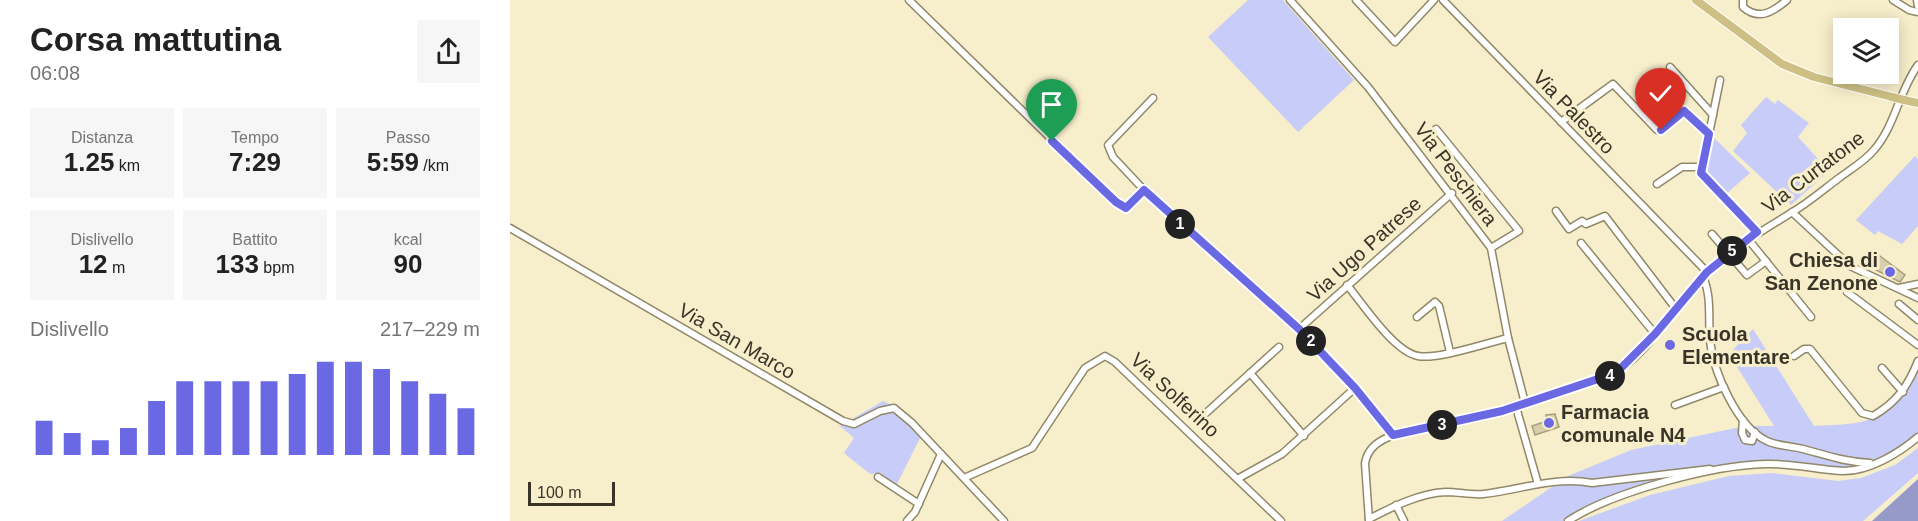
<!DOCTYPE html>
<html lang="it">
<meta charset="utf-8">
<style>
:root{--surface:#fff;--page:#f6f6f6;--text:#222;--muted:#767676;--accent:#6a69e3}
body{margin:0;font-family:Arial,sans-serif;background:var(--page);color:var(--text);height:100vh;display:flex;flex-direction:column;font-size:22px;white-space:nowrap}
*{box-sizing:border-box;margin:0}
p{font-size:20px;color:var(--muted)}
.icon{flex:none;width:33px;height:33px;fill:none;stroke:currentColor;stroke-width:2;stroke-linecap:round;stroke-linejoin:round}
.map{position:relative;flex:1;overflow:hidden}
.drawer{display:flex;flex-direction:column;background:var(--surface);width:510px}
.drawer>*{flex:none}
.tools{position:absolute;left:1323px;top:18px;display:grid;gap:12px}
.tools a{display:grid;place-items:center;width:66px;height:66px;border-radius:0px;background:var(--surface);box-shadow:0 3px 15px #0003;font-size:30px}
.scale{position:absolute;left:18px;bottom:15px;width:87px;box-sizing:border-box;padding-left:6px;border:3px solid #383427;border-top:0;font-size:16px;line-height:21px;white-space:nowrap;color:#383427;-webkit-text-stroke:4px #f7eecb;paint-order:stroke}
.pin{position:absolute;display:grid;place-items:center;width:51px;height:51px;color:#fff;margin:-62px -26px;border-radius:50% 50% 50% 0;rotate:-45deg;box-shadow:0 0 6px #0007}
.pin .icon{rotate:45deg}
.km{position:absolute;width:30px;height:30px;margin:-15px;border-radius:50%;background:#222;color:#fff;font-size:16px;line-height:30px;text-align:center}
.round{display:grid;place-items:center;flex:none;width:63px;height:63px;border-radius:0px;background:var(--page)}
.overview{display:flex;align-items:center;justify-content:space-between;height:102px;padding:0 30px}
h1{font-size:33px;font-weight:700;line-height:45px}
.metrics{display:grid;grid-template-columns:repeat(3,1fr);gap:9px;height:102px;padding:6px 30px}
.metrics div{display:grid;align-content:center;border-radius:0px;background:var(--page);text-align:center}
.metrics b{font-size:26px;font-weight:700}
.metrics small{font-size:16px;font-weight:400}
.metrics p{font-size:16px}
.chart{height:168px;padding:12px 30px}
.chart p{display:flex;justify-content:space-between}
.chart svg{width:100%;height:108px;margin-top:6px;stroke:var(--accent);stroke-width:6}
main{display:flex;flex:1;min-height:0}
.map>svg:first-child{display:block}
</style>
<main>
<section class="drawer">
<div class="overview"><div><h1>Corsa mattutina</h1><p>06:08</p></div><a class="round"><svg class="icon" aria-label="share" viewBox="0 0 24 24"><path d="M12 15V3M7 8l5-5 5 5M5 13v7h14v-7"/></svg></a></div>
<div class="metrics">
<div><p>Distanza</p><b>1.25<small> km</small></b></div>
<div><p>Tempo</p><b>7:29</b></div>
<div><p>Passo</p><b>5:59<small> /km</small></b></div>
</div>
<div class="metrics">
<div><p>Dislivello</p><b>12<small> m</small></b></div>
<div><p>Battito</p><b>133<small> bpm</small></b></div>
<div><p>kcal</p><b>90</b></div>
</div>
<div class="chart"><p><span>Dislivello</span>217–229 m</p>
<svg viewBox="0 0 160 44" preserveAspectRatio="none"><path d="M5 44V30M15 44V35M25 44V38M35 44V33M45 44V22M55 44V14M65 44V14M75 44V14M85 44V14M95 44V11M105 44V6M115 44V6M125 44V9M135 44V14M145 44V19M155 44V25"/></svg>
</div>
</section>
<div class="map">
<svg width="1408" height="521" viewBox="0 0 1408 521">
<rect width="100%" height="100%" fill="#f7eecb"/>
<g fill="#c7ccf8">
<path d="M738 0H773L844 80 788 132 698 37Z"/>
<path d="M1256 97 1265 104 1268 100 1299 123 1288 137 1319 171 1281 205 1223 151 1237 133 1231 125Z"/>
<path d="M1202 136 1240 173 1216 194 1194 172Z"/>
<path d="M1405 156 1408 159V226L1392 244 1368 231 1365 235 1346 220Z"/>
<path d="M1243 329 1304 426C1362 424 1383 421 1408 365V438L1380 457 1349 469 1261 464 1217 468 1137 486 1068 510 1054 521H992L1058 476 1121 450 1235 426H1264L1219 354Z"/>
<path d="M373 401 386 407 411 436 386 486 371 473 360 474 334 453 344 438 330 426Z"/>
<path d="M1408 448V473L1353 521H1069L1140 495 1219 476 1261 473 1328 481 1351 478 1385 465Z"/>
</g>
<path fill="#959ac9" d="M1408 479V521H1362Z"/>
<g fill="#d7ceac" stroke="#a79f7e" stroke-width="1.5">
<path d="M1370 256 1395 275 1390 282 1364 269 1363 262Z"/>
<path d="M1045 414 1049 427 1025 435 1022 426 1037 421 1036 415Z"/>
</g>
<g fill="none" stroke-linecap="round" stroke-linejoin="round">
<g stroke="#908868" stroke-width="9">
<g id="minor">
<path d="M399 0 606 202 616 208 634 190 789 329 845 388 883 435"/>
<path d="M780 0 858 87 981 248 998 338 1015 403"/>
<path d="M846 0 885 42 924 0"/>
<path d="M933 0 1197 272"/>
<path d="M1233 0V7C1249 21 1263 12 1277 0"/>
<path d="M1383 0 1399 10 1408 12"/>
<path d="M1407 0 1408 6"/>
<path d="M1160 67 1203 115"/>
<path d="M1210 80 1191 173 1247 232"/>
<path d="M1051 122 1103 84 1147 130H1151L1174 111 1199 134"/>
<path d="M926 129 1009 231 981 248"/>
<path d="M1147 184 1172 167H1192"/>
<path d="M634 190 603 157 598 145 643 98"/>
<path d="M1046 211 1059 229 1072 221 1076 224 1095 216 1166 309"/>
<path d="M1282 212 1340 266 1408 298"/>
<path d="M0 228 333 421 344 424 370 411 384 408 402 423 494 521"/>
<path d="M1202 234 1237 275 1256 261"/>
<path d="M1238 239 1301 317"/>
<path d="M1071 243 1145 334"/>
<path d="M1193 277C1202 297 1198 319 1200 340 1203 371 1227 427 1257 441 1267 446 1282 446 1293 449 1316 455 1335 462 1360 463"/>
<path d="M837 285C853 304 884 352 908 356 927 360 977 343 998 338"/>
<path d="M1389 288 1408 284"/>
<path d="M1337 292 1408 345"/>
<path d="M1389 304 1408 320"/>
<path d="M907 317 925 302 929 306 940 352"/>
<path d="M789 329 942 193"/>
<path d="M1284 356 1294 349H1300L1352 413 1363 416C1387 402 1398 386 1408 361"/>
<path d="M1372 368 1393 392"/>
<path d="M740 373 794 436"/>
<path d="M1165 405 1214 387"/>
<path d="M1006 407 1028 484"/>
<path d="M696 413 769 347"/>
<path d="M1233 420 1232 433 1235 440 1242 441 1245 432"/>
<path d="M368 477 409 504"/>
<path d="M454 478 522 448 575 368 595 356 605 362 771 521"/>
<path d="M729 478 772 454 845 388"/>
<path d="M886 505 894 521"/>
<path d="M859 519C882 507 910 493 936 492 949 492 961 495 973 494 1010 490 1045 476 1082 483L1200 469"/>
<path d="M397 521 405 512 431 454"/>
<path d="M859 521 855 463C858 447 869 441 883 435L992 411 1100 376C1142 352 1164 303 1199 270 1224 247 1252 231 1281 213 1298 203 1313 190 1329 178 1341 169 1355 161 1364 150 1385 126 1389 91 1408 65"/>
<path d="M1058 521C1102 492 1203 465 1256 464 1282 463 1308 470 1334 471 1360 471 1389 453 1408 437"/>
</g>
</g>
<g stroke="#fff" stroke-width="10">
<g id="major">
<path d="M1186 0 1272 64 1304 77 1382 97"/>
<path d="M1394 100 1408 103"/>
</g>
</g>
<use href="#minor" stroke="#fff" stroke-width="6"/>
<use href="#major" stroke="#cec084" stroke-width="8"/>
<g stroke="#fff" stroke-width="10" stroke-linecap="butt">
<path id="major-bridge" d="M1382 97 1394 100"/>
</g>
<use href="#major-bridge" stroke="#cec084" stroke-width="8"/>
</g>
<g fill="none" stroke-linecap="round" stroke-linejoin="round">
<g stroke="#fff" stroke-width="12">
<path id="route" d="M542 141 606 202 616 208 634 190 789 329 845 388 883 435 992 411 1106 373 1145 334 1197 272 1247 232 1191 173 1199 134 1174 111 1151 130"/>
</g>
<use href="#route" stroke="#6a69e3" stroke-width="8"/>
</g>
<g fill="#6a69e3" stroke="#f7eecb" stroke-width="2">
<circle cx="1380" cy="272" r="6"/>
<circle cx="1160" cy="345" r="6"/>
<circle cx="1039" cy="423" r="6"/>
</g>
<g text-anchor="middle" stroke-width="6" stroke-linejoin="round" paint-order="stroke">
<g font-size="20" fill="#383427" stroke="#f7eecb">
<text transform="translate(1064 112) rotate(46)" y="7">Via Palestro</text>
<text transform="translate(1303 172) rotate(-37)" y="7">Via Curtatone</text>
<text transform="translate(946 174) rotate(53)" y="7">Via Peschiera</text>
<text transform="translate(854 249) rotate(-42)" y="7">Via Ugo Patrese</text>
<text transform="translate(227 341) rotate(30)" y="7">Via San Marco</text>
<text transform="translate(665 395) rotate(43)" y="7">Via Solferino</text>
</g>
<g font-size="20" font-weight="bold" fill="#383427" stroke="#f7eecb" text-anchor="start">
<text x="1368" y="267" text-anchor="end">Chiesa di<tspan x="1368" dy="23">San Zenone</tspan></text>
<text x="1172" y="341">Scuola<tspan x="1172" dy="23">Elementare</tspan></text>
<text x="1051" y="419">Farmacia<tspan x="1051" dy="23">comunale N4</tspan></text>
</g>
</g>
</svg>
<div class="tools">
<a><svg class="icon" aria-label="layers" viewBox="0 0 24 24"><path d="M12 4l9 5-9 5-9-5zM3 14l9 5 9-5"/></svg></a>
</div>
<div class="scale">100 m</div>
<div class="pin" style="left:542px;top:141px;background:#1e9e55"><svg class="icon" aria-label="arrive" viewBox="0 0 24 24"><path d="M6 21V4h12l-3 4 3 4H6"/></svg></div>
<div class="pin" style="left:1151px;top:130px;background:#d93025"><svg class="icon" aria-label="check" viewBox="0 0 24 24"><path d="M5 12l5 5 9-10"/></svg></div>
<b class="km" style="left:670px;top:224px">1</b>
<b class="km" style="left:801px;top:341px">2</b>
<b class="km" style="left:932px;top:425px">3</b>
<b class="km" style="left:1100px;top:376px">4</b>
<b class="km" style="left:1222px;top:251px">5</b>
</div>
</main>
